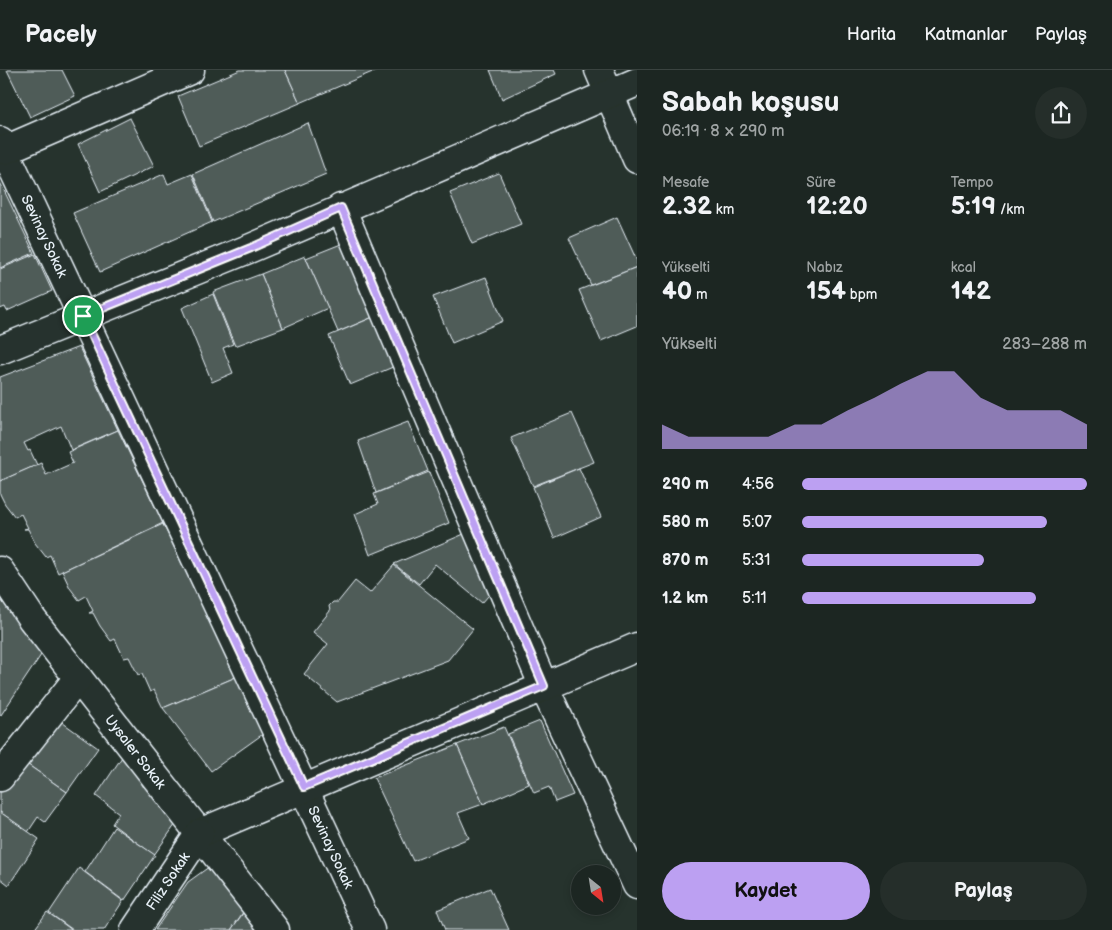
<!DOCTYPE html>
<html lang="tr">
<meta charset="utf-8">
<style>
:root{--surface:#1c2622;--page:#252e2a;--text:#f1f3f6;--muted:#a0a5a5;--line:#3a4340;--accent:#bca0f2}
body{margin:0;font-family:"Balsamiq Sans",sans-serif;background:var(--page);color:var(--text);height:100vh;display:flex;flex-direction:column;font-size:19px;white-space:nowrap}
*{box-sizing:border-box;margin:0}
p{font-size:16px;color:var(--muted)}
.icon{flex:none;width:28px;height:28px;fill:none;stroke:currentColor;stroke-width:2;stroke-linecap:round;stroke-linejoin:round}
.map{position:relative;flex:1;overflow:hidden}
.side{display:flex;flex-direction:column;background:var(--surface);width:475px}
.side>*{flex:none}
.needle{width:32px;rotate:150deg}
.buttons{position:absolute;left:571px;top:795px;display:grid;gap:10px}
.buttons a{display:grid;place-items:center;width:50px;height:50px;border-radius:50%;background:var(--surface);box-shadow:0 2px 8px #0003,0 0 0 1px var(--line);font-size:25px}
.pin{position:absolute;display:grid;place-items:center;width:42px;height:42px;color:#fff;margin:-21px;border:2px solid #fff;border-radius:50%;box-shadow:0 1px 5px #0007}
.round{display:grid;place-items:center;flex:none;width:52px;height:52px;border-radius:26px;background:var(--page)}
.head{display:flex;align-items:center;justify-content:space-between;height:85px;padding:0 25px}
h1{font-size:28px;font-weight:700;line-height:38px}
.stats{display:grid;grid-template-columns:repeat(3,1fr);gap:8px;height:85px;padding:5px 25px}
.stats div{display:grid;align-content:center}
.stats b{font-size:25px;font-weight:700}
.stats small{font-size:14px;font-weight:400}
.stats p{font-size:14px}
.chart{height:140px;padding:10px 25px}
.chart p{display:flex;justify-content:space-between}
.chart svg{width:100%;height:90px;margin-top:5px;fill:var(--accent);opacity:.7}
.cta{display:flex;gap:10px;margin-top:auto;padding:10px 25px}
.cta a{flex:1;height:58px;border-radius:30px;background:var(--accent);color:#111;font-size:20px;font-weight:700;line-height:58px;text-align:center}
.cta a+a{background:var(--page);color:var(--text)}
ul{padding:0 25px;list-style:none;font-size:16px}
li{display:grid;grid-template-columns:80px 60px 1fr;align-items:center;height:38px}
li i{height:12px;border-radius:6px;background:var(--accent)}
header{display:flex;align-items:center;gap:30px;box-sizing:border-box;height:70px;padding:0 25px;background:var(--surface);border-bottom:1px solid var(--line)}
header strong{font-size:24px}
nav{display:flex;gap:28px;margin-inline-start:auto;font-size:18px}
main{display:flex;flex:1;min-height:0}
.map>svg:first-child{display:block}
</style>
<header>
<strong>Pacely</strong>
<nav><a>Harita</a><a>Katmanlar</a><a>Paylaş</a></nav>
</header>
<main>
<div class="map">
<svg width="637" height="860" viewBox="0 0 637 860">
<rect width="100%" height="100%" fill="#26332d"/>
<filter id="ink" filterUnits="userSpaceOnUse"><feTurbulence type="fractalNoise" baseFrequency=".02" numOctaves="2"/><feDisplacementMap in="SourceGraphic" scale="10" xChannelSelector="R" yChannelSelector="G"/><feConvolveMatrix kernelMatrix="1 2 1 2 8 2 1 2 1" color-interpolation-filters="sRGB"/></filter>
<g filter="url(#ink)">
<g fill="#505c59" stroke="#e8f1f8">
<path d="M7 0H62L75 26 30 47Z"/>
<path d="M240 0H285L300 33 199 76 178 26Z"/>
<path d="M285 0H377L300 33Z"/>
<path d="M490 0H554L556 4 502 29Z"/>
<path d="M130 48 154 96 100 122 78 74Z"/>
<path d="M308 53 326 104 213 152 193 104Z"/>
<path d="M499 103 521 154 472 174 450 123Z"/>
<path d="M164 104 168 114 192 104 212 152 100 202 73 143Z"/>
<path d="M0 112 34 183 0 198Z"/>
<path d="M617 147 637 191V197L591 215 569 168Z"/>
<path d="M341 174 373 247 338 262 306 188Z"/>
<path d="M35 184 52 221 7 241 5 237 0 239V199Z"/>
<path d="M305 186 328 238 283 258 261 204Z"/>
<path d="M637 197V256L601 271 579 220Z"/>
<path d="M261 204 283 258 235 276 213 222Z"/>
<path d="M486 207 503 251 452 273 433 227Z"/>
<path d="M213 224 233 274 223 278 233 303 212 312 182 238Z"/>
<path d="M378 245 400 294 350 315 329 266Z"/>
<path d="M79 277 118 360 71 380 61 356 24 373 28 381 30 380 37 395 0 411V307Z"/>
<path d="M572 343 594 392 533 416 511 368Z"/>
<path d="M408 352 428 401 376 423 358 371Z"/>
<path d="M118 360 163 453 58 503 50 485 46 487 35 473 28 459H24L28 458 21 444 15 447 5 434 0 424V411L41 393 46 405 73 393 68 382Z"/>
<path d="M579 398 601 447 554 468 533 417Z"/>
<path d="M429 402 449 453 370 485 355 444 378 434 374 424Z"/>
<path d="M163 454 236 607 163 638 154 620 150 622 142 604 138 605 129 587 124 588 115 569 111 571 100 556 93 543H89L93 541 86 526 79 530 70 518 62 501Z"/>
<path d="M464 464 477 474 495 518 482 533 435 494 419 514 394 494Z"/>
<path d="M394 495 473 559 448 590 337 632 304 604 328 574 313 562 330 541 329 536 333 532H338L355 511 370 523Z"/>
<path d="M0 524 45 579 1 645 0 644Z"/>
<path d="M236 607 263 664 211 701 163 638Z"/>
<path d="M52 645 98 678 67 722 21 690Z"/>
<path d="M540 651 573 725 555 732 549 717 534 723 508 664Z"/>
<path d="M504 657 529 714 483 734 457 675Z"/>
<path d="M457 675 483 734 458 743 469 768 413 791 374 708Z"/>
<path d="M126 681 146 706 140 714 153 723 180 748 154 785 112 754 119 743 96 726Z"/>
<path d="M21 690 67 722 45 752 38 747 28 762 0 742V720Z"/>
<path d="M0 742 39 769 9 815 0 808Z"/>
<path d="M114 757 155 785 124 831 85 802Z"/>
<path d="M213 794 250 832 231 860H155L188 812Z"/>
<path d="M79 798 123 831 104 860H73L49 843Z"/>
<path d="M490 818 509 860H445L437 840Z"/>
<path d="M251 832 273 860H231Z"/>
<path d="M47 842 72 860H34Z"/>
</g>
<g fill="none" stroke-linecap="round" stroke-linejoin="round">
<g stroke="#e8f1f8" stroke-width="31">
<g id="minor">
<path d="M599 0 637 89"/>
<path id="s1" d="M0 71 370 860"/>
<path d="M5 80 190 0"/>
<path d="M341 138 544 617 637 815"/>
<path d="M0 280 251 178 637 12"/>
<path id="s2" d="M0 501 32 549 275 860"/>
<path d="M0 707 78 608"/>
<path d="M200 763 637 577"/>
<path id="s3" d="M135 860 200 763"/>
</g>
</g>
<use href="#minor" stroke="#26332d" stroke-width="28"/>
</g>
</g>
<g fill="none" stroke-linecap="round" stroke-linejoin="round" filter="url(#ink)">
<g stroke="#fff" stroke-width="10">
<path id="route" d="M341 138 544 616 304 717 83 246 251 178Z"/>
</g>
<use href="#route" stroke="#bca0f2" stroke-width="6"/>
</g>
<g text-anchor="middle" stroke-width="4" stroke-linejoin="round" paint-order="stroke">
<g font-size="14" fill="#e8f1f8" stroke="#26332d">
<text dy="5" stroke="none"><textPath href="#s1" startOffset="105">Sevinay Sokak</textPath></text>
<text dy="5" stroke="none"><textPath href="#s2" startOffset="226">Uysaler Sokak</textPath></text>
<text dy="5" stroke="none"><textPath href="#s1" startOffset="780">Sevinay Sokak</textPath></text>
<text dy="5" stroke="none"><textPath href="#s3" startOffset="59">Filiz Sokak</textPath></text>
</g>
</g>
</svg>
<div class="buttons">
<a><svg class="needle" viewBox="-14 -14 28 28"><path d="M0-13l5 13h-10z" fill="#e53935"/><path d="M0 13l5-13h-10z" fill="#a0a5a5"/></svg></a>
</div>
<div class="pin" style="left:83px;top:246px;background:#1e9e55"><svg class="icon" aria-label="arrive" viewBox="0 0 24 24"><path d="M6 21V4h12l-3 4 3 4H6"/></svg></div>
</div>
<section class="side">
<div class="head"><div><h1>Sabah koşusu</h1><p>06:19 · 8 × 290 m</p></div><a class="round"><svg class="icon" aria-label="share" viewBox="0 0 24 24"><path d="M12 15V3M7 8l5-5 5 5M5 13v7h14v-7"/></svg></a></div>
<div class="stats">
<div><p>Mesafe</p><b>2.32<small> km</small></b></div>
<div><p>Süre</p><b>12:20</b></div>
<div><p>Tempo</p><b>5:19<small> /km</small></b></div>
</div>
<div class="stats">
<div><p>Yükselti</p><b>40<small> m</small></b></div>
<div><p>Nabız</p><b>154<small> bpm</small></b></div>
<div><p>kcal</p><b>142</b></div>
</div>
<div class="chart"><p><span>Yükselti</span>283–288 m</p>
<svg viewBox="0 0 160 44" preserveAspectRatio="none"><path d="M0 44V32L10 38L20 38L30 38L40 38L50 32L60 32L70 25L80 19L90 12L100 6L110 6L120 19L130 25L140 25L150 25L160 32V44z"/></svg>
</div>
<ul>
<li><b>290 m</b>4:56<i style="width:100%"></i></li>
<li><b>580 m</b>5:07<i style="width:86%"></i></li>
<li><b>870 m</b>5:31<i style="width:64%"></i></li>
<li><b>1.2 km</b>5:11<i style="width:82%"></i></li>
</ul>
<div class="cta"><a>Kaydet</a><a>Paylaş</a></div>
</section>
</main>
